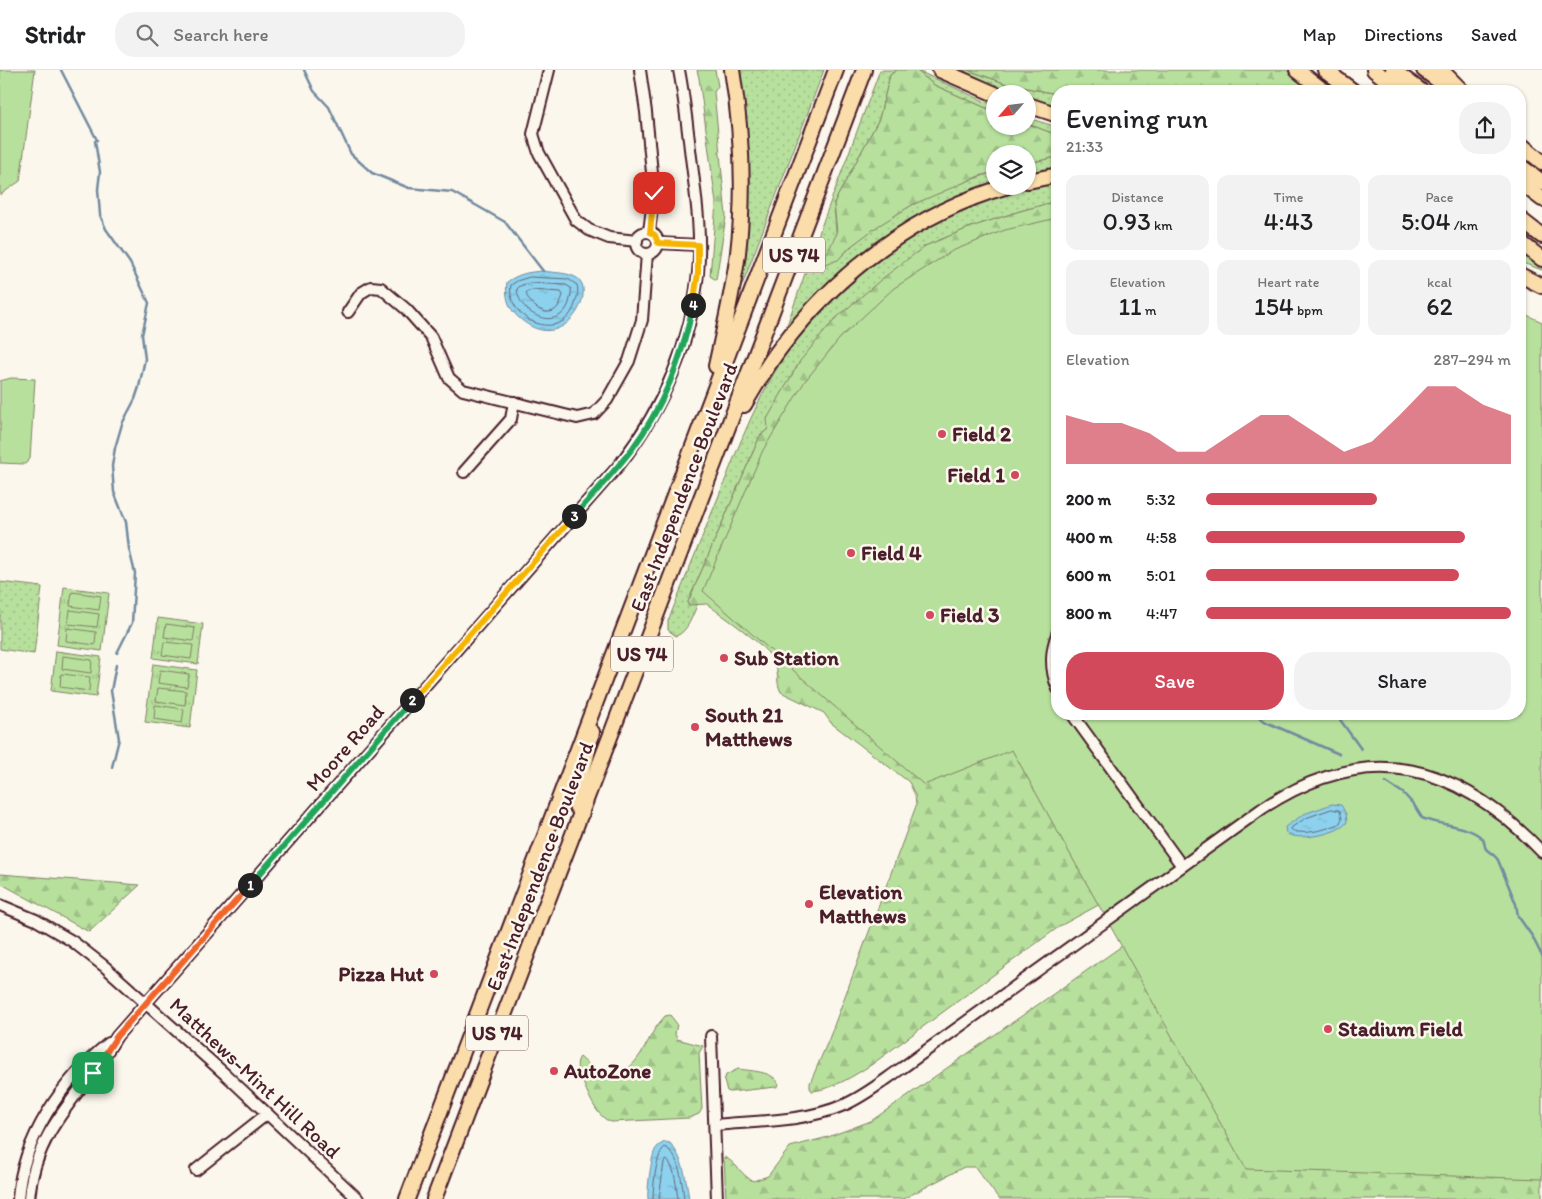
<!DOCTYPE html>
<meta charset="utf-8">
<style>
:root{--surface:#fff;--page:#f2f2f2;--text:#202124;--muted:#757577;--line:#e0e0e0;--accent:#d1495b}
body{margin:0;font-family:Itim,sans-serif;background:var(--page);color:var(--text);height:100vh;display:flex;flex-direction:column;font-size:19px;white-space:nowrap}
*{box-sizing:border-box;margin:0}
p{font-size:16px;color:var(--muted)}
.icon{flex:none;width:28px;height:28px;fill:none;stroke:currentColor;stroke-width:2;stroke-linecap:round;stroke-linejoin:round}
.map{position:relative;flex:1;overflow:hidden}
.details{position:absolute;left:1051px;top:15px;width:475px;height:635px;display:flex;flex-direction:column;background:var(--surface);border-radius:20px;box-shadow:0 1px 4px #0004}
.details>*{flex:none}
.needle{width:32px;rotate:242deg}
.controls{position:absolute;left:986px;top:15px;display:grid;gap:10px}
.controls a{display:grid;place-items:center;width:50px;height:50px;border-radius:50%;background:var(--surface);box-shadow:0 1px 4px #0004;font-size:25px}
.pin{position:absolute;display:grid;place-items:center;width:42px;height:42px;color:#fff;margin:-21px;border-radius:10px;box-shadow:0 2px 8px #0006}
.km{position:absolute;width:25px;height:25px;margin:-12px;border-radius:50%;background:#222;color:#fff;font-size:14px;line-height:25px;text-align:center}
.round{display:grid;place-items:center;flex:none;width:52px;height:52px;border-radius:20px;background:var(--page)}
.head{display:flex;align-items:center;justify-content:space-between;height:85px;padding:0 15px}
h1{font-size:28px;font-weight:600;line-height:38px}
.stats{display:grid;grid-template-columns:repeat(3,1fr);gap:8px;height:85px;padding:5px 15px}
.stats div{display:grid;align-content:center;border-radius:12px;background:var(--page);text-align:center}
.stats b{font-size:25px;font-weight:600}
.stats small{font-size:14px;font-weight:400}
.stats p{font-size:14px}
.chart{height:140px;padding:10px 15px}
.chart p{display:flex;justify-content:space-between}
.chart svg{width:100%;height:90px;margin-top:5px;fill:var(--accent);opacity:.7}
.primary-button{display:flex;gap:10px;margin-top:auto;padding:10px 15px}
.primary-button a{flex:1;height:58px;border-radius:20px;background:var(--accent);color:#fff;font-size:20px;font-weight:600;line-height:58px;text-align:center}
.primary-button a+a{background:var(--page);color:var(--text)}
ul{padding:0 15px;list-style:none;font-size:16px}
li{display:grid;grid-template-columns:80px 60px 1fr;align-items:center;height:38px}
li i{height:12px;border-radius:6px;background:var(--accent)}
header{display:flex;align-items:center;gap:30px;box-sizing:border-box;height:70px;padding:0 25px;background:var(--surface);border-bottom:1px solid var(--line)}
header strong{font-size:24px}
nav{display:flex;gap:28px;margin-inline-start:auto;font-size:18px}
.search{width:350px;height:45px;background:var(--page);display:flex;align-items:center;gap:12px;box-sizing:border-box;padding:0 18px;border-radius:20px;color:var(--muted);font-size:19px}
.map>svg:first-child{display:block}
</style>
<header>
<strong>Stridr</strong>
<div class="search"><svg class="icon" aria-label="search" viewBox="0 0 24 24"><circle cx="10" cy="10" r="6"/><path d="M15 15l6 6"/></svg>Search here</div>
<nav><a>Map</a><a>Directions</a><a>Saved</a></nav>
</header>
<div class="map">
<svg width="1542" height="1129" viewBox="0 0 1542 1129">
<defs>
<pattern id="grass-dots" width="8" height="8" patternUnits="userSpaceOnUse" patternTransform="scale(1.25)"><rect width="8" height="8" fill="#b7e09d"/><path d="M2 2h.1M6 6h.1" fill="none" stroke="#9fc087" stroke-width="1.8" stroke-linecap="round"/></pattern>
<pattern id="forest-firs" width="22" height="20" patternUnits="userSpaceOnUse" patternTransform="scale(1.25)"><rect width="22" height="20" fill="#b7e09d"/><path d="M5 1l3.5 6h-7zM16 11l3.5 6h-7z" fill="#9fc087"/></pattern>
<pattern id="park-tufts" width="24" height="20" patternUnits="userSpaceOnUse" patternTransform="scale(1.25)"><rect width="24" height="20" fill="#b7e09d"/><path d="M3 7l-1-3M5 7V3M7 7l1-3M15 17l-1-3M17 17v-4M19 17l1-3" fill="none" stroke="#9fc087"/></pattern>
<pattern id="water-ripples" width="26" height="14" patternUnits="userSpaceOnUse" patternTransform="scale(1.25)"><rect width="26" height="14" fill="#8cd1ed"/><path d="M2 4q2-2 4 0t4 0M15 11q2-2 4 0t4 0" fill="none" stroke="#7ab3cb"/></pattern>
</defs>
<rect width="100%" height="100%" fill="#fbf7ec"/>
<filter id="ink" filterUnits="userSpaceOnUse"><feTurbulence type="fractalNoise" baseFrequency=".02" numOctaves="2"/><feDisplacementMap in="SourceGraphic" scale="10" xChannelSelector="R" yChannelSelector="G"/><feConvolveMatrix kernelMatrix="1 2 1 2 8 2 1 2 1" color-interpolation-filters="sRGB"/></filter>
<g filter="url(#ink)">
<g fill="url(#grass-dots)" stroke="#808064">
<path d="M739 0H824L741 218 750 111 747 63Z"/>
<path d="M880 0H897L890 5 879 49 834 133 838 190C876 147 941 118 995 102V114L941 135 790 257H788L787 255 824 149Z"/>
<path d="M916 0 995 36V42L934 15Z"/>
<path d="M963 0H968L1007 14 1057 24V37L1028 27V24C1008 24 979 10 963 0Z"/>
<path d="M1028 48 1057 57V65L1028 54Z"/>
<path d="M1057 87V99L1028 105V93Z"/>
<path d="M1057 112V131L1020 141 972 157 925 176 768 359 760 366 688 532V535L698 533C693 544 688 562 676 566L668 560V551C687 505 705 459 724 413 741 370 758 327 784 287 791 276 801 265 810 255 859 197 932 145 1006 124 1023 119 1040 116 1057 112Z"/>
<path d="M1520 164 1542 180V200L1520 192Z"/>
<path d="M0 512 42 517 34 584 0 579Z"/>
</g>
<g fill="url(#forest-firs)" stroke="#808064">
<path d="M697 0H715L718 16 714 22 726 146 716 210 710 206 716 133 699 8Z"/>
<path d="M897 0H916L934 15 995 42V56H1028V54L1057 65V87L1028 93V84H995V102L979 106 912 135 878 156 850 177 838 190 821 195 837 163 834 133 879 49 890 5Z"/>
<path d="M968 0H1286L1312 21H1058L1057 24 1007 14Z"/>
<path d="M1057 131V184L1007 662 1115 826 1060 856 871 995C853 1006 834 1019 812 1021L810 1018V1013L829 969 916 736 915 725 909 712 831 653 824 643 781 622C775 612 780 599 773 589 757 568 728 550 707 534L688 535V532L760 366 768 359 767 349 800 291 835 249 883 208 925 176 971 157 1020 141Z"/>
<path d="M0 804 140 815 89 862 0 813Z"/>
<path d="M1122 876 1232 1029 1542 1094V1129H999L975 1097H964L903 1129H726L724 1087C735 1091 741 1105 753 1111L768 1106 790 1077 828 1067 871 1051Z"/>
<path d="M670 945 677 954 675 964 677 969 703 976 699 983 702 1039 699 1044 689 1048 611 1052C594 1046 587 1019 579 1004 577 998 576 992 580 987 585 991 590 997 596 1000 627 1016 641 984 653 962 656 956 661 951 665 946Z"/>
<path d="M738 999C751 1001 775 1001 779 1015L776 1017 730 1022 727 1021 724 1011 726 1005Z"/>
</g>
<g fill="url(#park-tufts)" stroke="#808064">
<path d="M64 517 109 523 102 581 57 575Z"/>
<path d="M158 548 203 554 198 594 153 588Z"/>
<path d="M56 581 101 587 96 627 51 621Z"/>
<path d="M153 594 197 600 190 658 145 652Z"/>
</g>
<g fill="#b7e09d" stroke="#808064">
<path d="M0 0H35L20 111 0 125Z"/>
<path d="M1057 148 1058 644H1520V242L1542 252V1109L1246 1099 1012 680 924 715 703 521 763 380 805 311 841 267 894 218 952 181 1005 160Z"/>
<path d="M11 308 35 309 30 389 25 394 0 393V311Z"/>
<path d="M72 522 101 526 99 540 70 536Z"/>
<path d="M70 540 99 544 97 557 68 554Z"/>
<path d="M166 554 195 558 193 571 164 567Z"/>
<path d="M67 558 96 562 95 575 66 571Z"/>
<path d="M164 572 193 575 191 589 162 585Z"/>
<path d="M63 586 92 590 91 603 62 599Z"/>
<path d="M160 600 189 604 187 617 158 613Z"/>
<path d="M61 604 90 607 89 621 60 617Z"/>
<path d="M158 618 186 621 185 635 156 631Z"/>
<path d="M155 635 184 639 182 653 154 649Z"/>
</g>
<g fill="url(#water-ripples)" stroke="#728a9f">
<path d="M543 201C554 203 567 202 577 208 598 221 563 289 518 247 508 238 505 225 507 212 518 204 528 202 543 201Z"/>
<path d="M1332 734 1341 735 1346 744 1347 752C1340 764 1297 772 1286 763L1285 757 1304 744Z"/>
<path d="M665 1072 670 1073C684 1089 686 1109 689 1129H648C647 1120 651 1088 655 1080 657 1076 661 1074 665 1072Z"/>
</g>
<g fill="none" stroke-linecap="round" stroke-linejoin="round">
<g stroke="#646679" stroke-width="1">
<path d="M530 207 568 209 577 215C579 222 577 227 575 234 562 275 505 250 511 215L517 211Z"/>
<path d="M531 213 566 215 571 218C572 223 570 228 569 233 558 263 519 245 517 219L520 216Z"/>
<path d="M532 220 561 222 563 225C561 231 559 238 553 241 542 246 528 232 526 223Z"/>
<path d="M1332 739 1340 741 1342 749 1339 754C1327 759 1304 766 1291 760L1292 757 1306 748Z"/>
<path d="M653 1129C653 1117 656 1083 665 1077 680 1085 682 1114 684 1129"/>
<path d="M659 1129 664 1092 667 1090C676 1099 676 1117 678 1129"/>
</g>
<g stroke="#728a9f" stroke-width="2.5">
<path d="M61 0 97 70 95 71 100 102 98 119 100 145 106 159 130 193 149 233 142 265 145 289 139 317 135 329 122 354 115 378 112 396 114 422 126 452 129 479 135 503 132 553 117 583"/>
<path d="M304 0 314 21 329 37 351 84 372 103 409 118 452 122 479 137 505 152 543 201"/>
<path d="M1255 644 1266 652 1339 684"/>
<path d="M1336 644 1361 679"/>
<path d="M112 697 119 669 111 621 116 595"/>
<path d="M1386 712 1403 723 1414 735 1422 748C1441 756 1466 754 1482 768 1485 771 1484 776 1486 779 1490 783 1495 785 1498 790L1516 834 1518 846 1532 866 1542 886"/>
</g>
<g stroke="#4a1f2b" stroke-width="14">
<g id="minor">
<path d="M549 0 533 64 539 83 576 150 589 160 609 168 637 171"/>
<path d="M640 0 646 42 654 123 649 162"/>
<circle cx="647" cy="173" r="11"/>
<path d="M658 173 698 175"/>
<path d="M348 242 361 223 371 217 381 218 406 239 431 267 449 308 463 320 577 348 594 344 607 330 629 291 642 250 647 184"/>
<path d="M464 402 511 349 514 332"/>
<path d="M1058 562C1050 581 1050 600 1058 619"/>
<path d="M1072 644 1182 796"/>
<path d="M0 835 36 850 72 871 104 896 226 1005 358 1129"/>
<path d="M711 966 717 1129"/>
<path d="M715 1055C758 1051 804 1052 844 1035 865 1026 883 1011 902 998L1263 738C1370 668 1457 693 1542 782"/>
<path d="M196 1100 267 1044"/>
<path d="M18 1129C22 1069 62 1010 109 973"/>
<path d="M29 1129C33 1077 60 1044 91 1005 101 992 109 979 117 966L620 394C663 338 691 273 698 203 702 162 695 120 690 79 687 53 684 26 679 0"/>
</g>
</g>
<g stroke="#4a1f2b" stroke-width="18">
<g id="highway">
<path d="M940 0 995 24"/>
<path d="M1297 0 1324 21"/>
<path d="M1325 0 1353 21"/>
<path d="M1374 0 1401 21"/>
<path d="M1393 0 1421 21"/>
<path d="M1424 0 1452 21"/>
<path d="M1441 0 1462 21"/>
<path d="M1028 35 1058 45"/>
<path d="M1520 74 1542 92"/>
<path d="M1520 96 1542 112"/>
<path d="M1028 111 1058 105"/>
<path d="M1520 112 1542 129"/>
<path d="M1520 149 1542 166"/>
<path d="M1520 172 1542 189"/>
<path d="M1520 205 1542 216"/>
<path d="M716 296C724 259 733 221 738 183 745 122 742 61 732 0"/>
<path d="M744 335C756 315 767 295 781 277 838 202 916 142 1008 116"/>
<path d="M582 743 576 736 574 728 586 689 592 662"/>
<path d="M407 1129 836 0"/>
<path d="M434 1129 864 0"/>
</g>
</g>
<use href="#minor" stroke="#fbf7ec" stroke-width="10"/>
<use href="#highway" stroke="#faddab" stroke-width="14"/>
</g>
</g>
<g fill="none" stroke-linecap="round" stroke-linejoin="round" filter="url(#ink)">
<g stroke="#fff" stroke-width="10">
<path id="split-1" d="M93 1003 117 966 250 815"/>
</g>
<g stroke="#fff" stroke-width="10">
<path id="split-2" d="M250 815 412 630"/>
</g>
<g stroke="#fff" stroke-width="10">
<path id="split-3" d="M412 630 574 446"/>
</g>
<g stroke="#fff" stroke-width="10">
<path id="split-4" d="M574 446C594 424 614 402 632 379 663 337 683 286 693 235"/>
</g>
<g stroke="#fff" stroke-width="10">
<path id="split-5" d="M654 123 650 162 655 165 658 173 698 175V203L693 235"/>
</g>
<use href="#split-1" stroke="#f0652b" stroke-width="6"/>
<use href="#split-2" stroke="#22a559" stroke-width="6"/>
<use href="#split-3" stroke="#f5b400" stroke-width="6"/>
<use href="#split-4" stroke="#22a559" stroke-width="6"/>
<use href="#split-5" stroke="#f5b400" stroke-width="6"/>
</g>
<g fill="#d1495b" stroke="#fbf7ec" stroke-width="2">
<circle cx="942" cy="364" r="5"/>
<circle cx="1015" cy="405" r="5"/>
<circle cx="851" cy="483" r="5"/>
<circle cx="930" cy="545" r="5"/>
<circle cx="724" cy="588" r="5"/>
<circle cx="695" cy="657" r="5"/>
<circle cx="809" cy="834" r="5"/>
<circle cx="434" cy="904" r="5"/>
<circle cx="1328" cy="959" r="5"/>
<circle cx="554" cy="1001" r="5"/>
</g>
<g text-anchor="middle" stroke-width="5" stroke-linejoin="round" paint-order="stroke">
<g fill="#fbf7ec" stroke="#7f6065" stroke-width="1">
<rect x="763" y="167.5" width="62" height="35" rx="4"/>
<rect x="611" y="566.5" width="62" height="35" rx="4"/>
<rect x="466" y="945.5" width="62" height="35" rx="4"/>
</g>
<g font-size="20" font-weight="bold" fill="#4a1f2b">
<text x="794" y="192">US 74</text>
<text x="642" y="591">US 74</text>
<text x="497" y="970">US 74</text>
</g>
<g font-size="21" font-weight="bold" fill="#4a1f2b" stroke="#fbf7ec" text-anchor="start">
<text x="952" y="371">Field 2</text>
<text x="1005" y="412" text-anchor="end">Field 1</text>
<text x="861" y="490">Field 4</text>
<text x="940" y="552">Field 3</text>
<text x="734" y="595">Sub Station</text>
<text x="705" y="652">South 21<tspan x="705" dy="24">Matthews</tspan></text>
<text x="819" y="829">Elevation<tspan x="819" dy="24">Matthews</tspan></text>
<text x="424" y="911" text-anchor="end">Pizza Hut</text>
<text x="1338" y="966">Stadium Field</text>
<text x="564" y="1008">AutoZone</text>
</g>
<g font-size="21" fill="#4a1f2b" stroke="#fbf7ec">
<text transform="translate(684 417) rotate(-69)" y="7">East Independence Boulevard</text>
<text transform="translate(345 678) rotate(-49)" y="7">Moore Road</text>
<text transform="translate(540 796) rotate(-69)" y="7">East Independence Boulevard</text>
<text transform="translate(255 1008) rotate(43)" y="7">Matthews-Mint Hill Road</text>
</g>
</g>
</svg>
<div class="controls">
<a><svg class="needle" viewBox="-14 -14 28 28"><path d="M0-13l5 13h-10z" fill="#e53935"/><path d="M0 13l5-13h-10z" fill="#757577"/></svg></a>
<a><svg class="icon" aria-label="layers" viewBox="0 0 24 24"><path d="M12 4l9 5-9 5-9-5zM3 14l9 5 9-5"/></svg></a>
</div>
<div class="pin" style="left:93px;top:1003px;background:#1e9e55"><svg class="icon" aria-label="arrive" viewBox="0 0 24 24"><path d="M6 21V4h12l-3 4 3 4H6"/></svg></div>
<div class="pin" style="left:654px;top:123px;background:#d93025"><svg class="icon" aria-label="check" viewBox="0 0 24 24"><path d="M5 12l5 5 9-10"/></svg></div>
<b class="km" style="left:250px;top:815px">1</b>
<b class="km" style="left:412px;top:630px">2</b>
<b class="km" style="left:574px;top:446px">3</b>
<b class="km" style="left:693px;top:235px">4</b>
<section class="details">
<div class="head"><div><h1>Evening run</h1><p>21:33</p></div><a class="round"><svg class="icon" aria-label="share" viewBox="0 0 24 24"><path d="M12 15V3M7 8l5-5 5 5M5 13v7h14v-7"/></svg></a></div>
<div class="stats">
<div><p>Distance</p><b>0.93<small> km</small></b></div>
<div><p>Time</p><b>4:43</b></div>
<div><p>Pace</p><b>5:04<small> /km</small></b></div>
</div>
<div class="stats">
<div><p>Elevation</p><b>11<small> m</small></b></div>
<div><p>Heart rate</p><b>154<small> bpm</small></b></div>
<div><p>kcal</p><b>62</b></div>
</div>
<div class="chart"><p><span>Elevation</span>287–294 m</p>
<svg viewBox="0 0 160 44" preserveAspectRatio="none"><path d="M0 44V20L10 24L20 24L30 29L40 38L50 38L60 29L70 20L80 20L90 29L100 38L110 33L120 20L130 6L140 6L150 15L160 20V44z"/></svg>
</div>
<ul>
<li><b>200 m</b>5:32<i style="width:56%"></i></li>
<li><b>400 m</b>4:58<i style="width:85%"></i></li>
<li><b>600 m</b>5:01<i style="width:83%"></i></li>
<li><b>800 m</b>4:47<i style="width:100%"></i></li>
</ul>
<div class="primary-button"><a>Save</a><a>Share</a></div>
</section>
</div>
